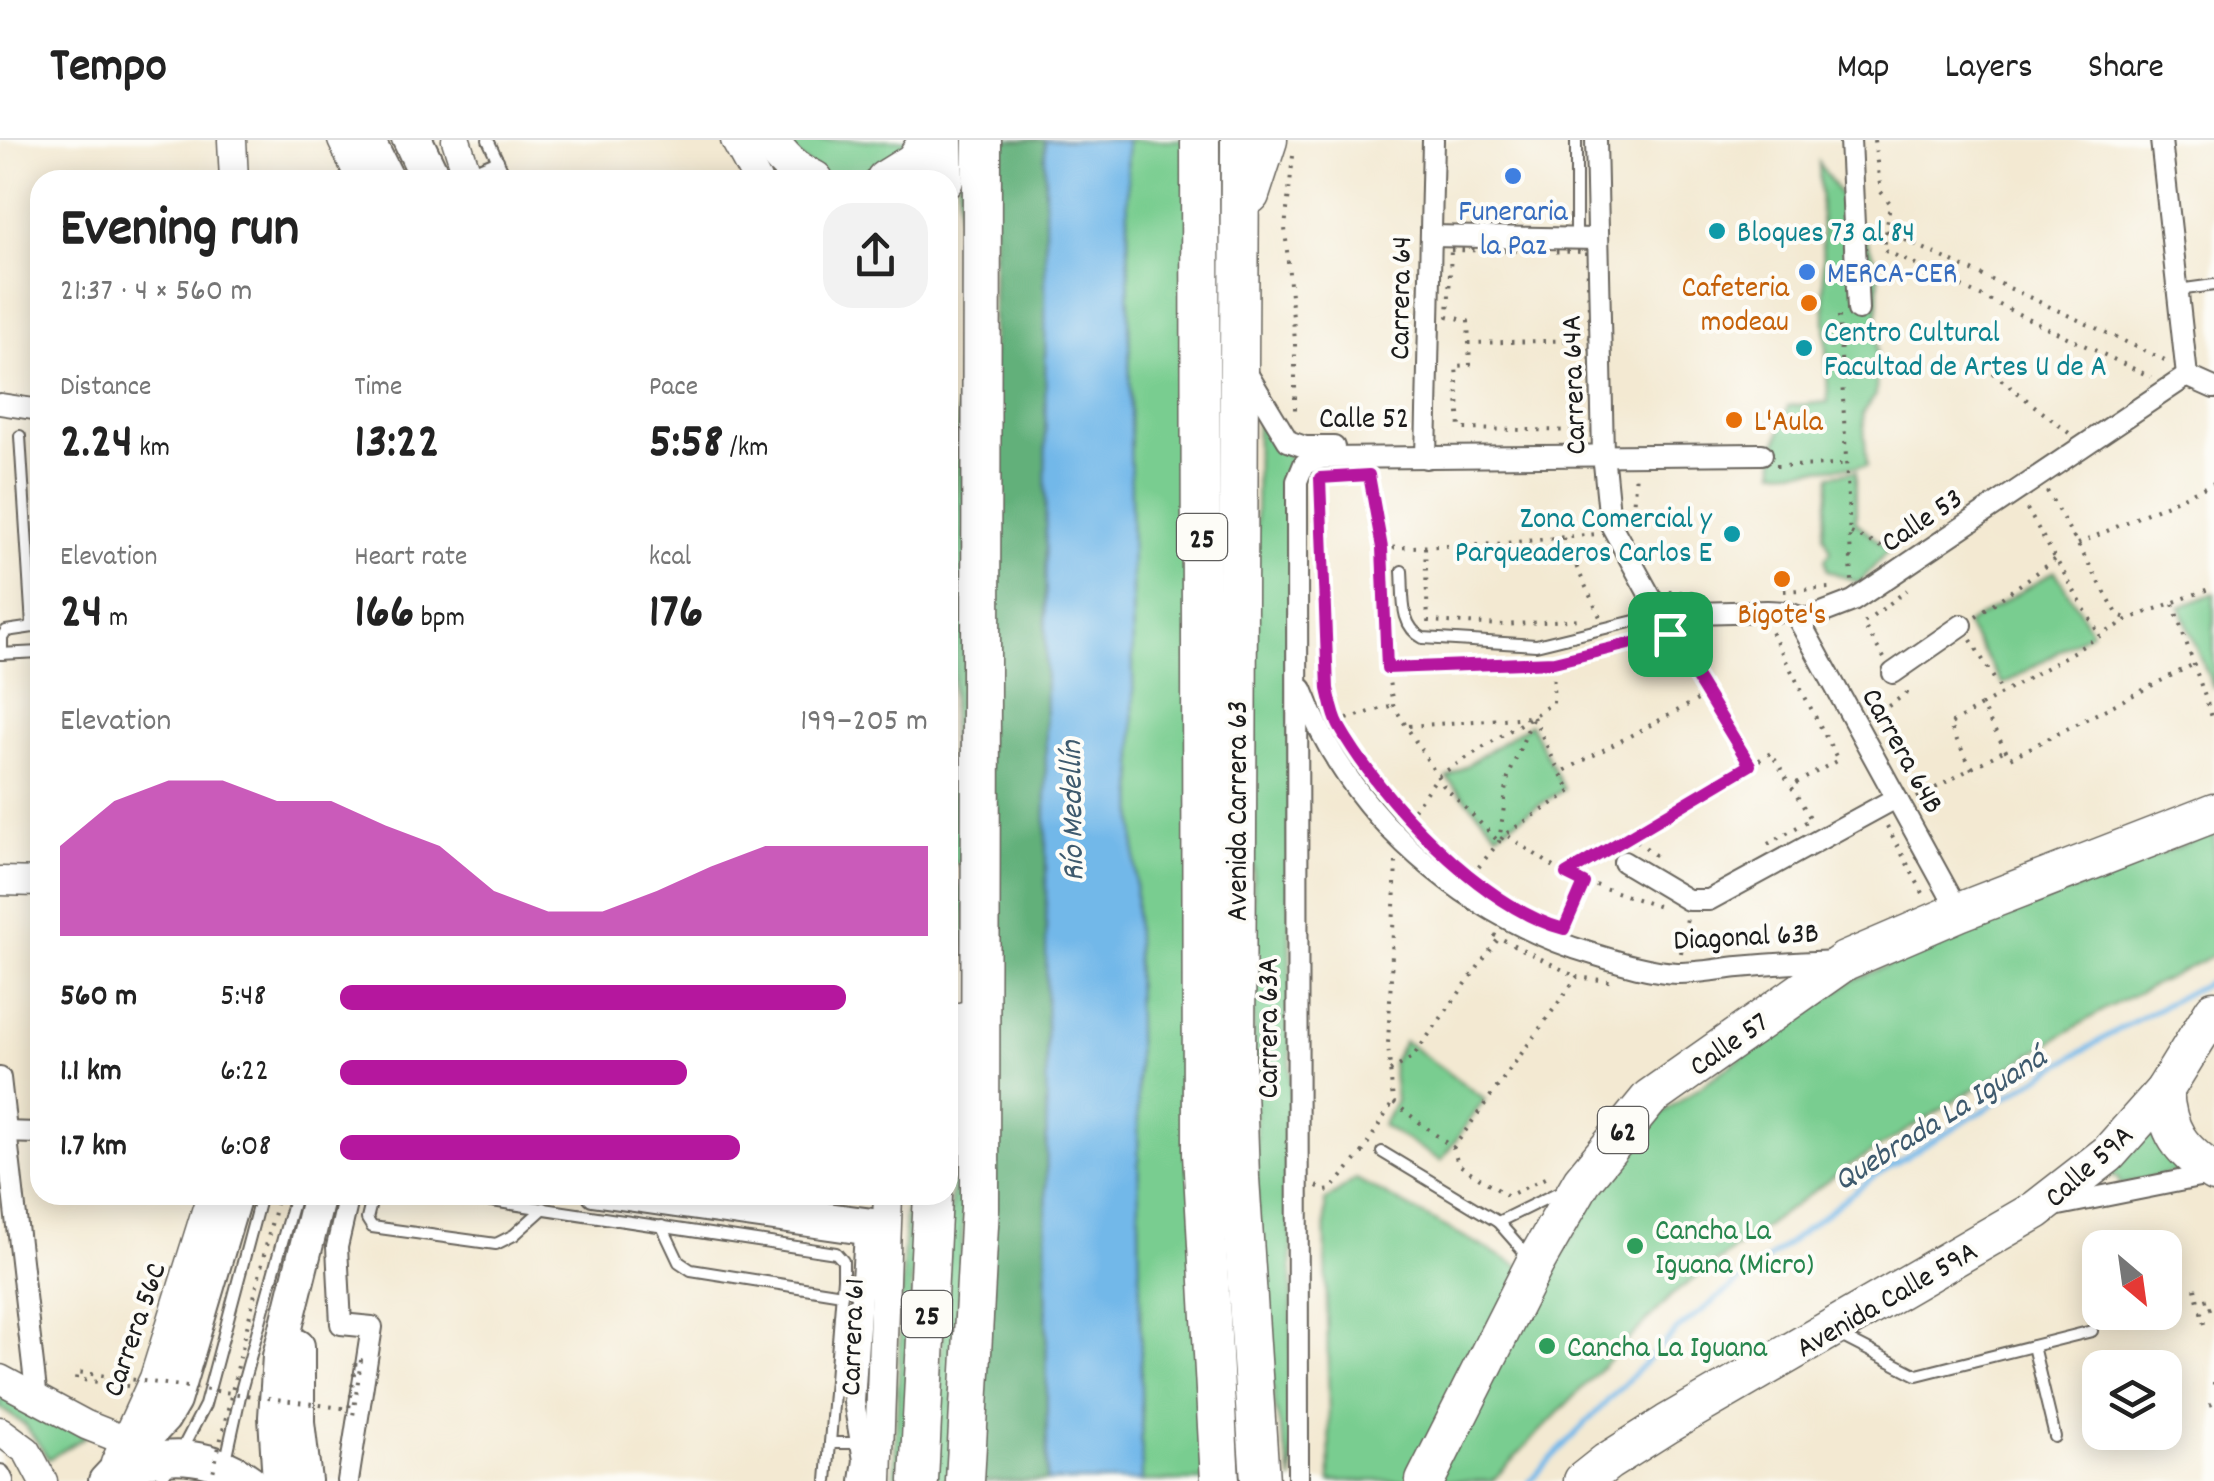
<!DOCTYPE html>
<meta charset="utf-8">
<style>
:root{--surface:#fff;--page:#f2f2f2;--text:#222;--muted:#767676;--line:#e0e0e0;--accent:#b5179e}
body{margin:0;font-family:Dekko,sans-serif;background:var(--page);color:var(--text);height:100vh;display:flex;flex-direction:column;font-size:38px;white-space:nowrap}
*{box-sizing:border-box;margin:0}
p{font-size:32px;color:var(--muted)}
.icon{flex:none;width:55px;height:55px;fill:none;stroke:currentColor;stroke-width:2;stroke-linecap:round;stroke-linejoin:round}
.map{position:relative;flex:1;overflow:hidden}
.details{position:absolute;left:30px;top:30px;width:928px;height:1035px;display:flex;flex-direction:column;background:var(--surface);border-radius:30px;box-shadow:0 5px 25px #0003}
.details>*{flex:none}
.needle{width:65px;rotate:151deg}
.tools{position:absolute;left:2082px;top:1090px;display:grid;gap:20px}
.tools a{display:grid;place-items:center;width:100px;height:100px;border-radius:20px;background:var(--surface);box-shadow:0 5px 25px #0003;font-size:50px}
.pin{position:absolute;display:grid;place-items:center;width:85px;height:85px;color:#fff;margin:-42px;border-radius:20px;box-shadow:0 5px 15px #0006}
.round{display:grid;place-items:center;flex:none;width:105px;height:105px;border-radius:30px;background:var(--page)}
.overview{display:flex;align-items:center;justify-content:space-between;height:170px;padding:0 30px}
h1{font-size:55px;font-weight:700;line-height:75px}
.stats{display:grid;grid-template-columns:repeat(3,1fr);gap:15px;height:170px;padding:10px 30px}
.stats div{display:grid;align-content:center}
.stats b{font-size:50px;font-weight:700}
.stats small{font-size:28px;font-weight:400}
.stats p{font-size:28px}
.chart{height:280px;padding:20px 30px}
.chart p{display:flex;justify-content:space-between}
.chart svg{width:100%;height:180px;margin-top:10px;fill:var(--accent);opacity:.7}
ul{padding:0 30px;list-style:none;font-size:32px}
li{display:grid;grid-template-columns:160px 120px 1fr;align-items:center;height:75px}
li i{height:25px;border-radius:12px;background:var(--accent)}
header{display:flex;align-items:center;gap:60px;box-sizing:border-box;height:140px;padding:0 50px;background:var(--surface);border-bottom:2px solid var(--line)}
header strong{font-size:48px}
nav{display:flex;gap:55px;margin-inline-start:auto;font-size:35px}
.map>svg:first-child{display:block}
</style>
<header>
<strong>Tempo</strong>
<nav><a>Map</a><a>Layers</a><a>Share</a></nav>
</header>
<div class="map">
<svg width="2214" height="1341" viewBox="0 0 2214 1341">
<rect width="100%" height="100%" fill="#fdfcf7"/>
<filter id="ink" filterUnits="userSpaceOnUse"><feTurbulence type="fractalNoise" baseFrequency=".01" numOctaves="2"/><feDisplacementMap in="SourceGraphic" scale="20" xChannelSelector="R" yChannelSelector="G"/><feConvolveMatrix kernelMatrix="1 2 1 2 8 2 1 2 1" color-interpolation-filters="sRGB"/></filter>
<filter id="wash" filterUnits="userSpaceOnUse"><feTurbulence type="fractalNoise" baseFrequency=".0048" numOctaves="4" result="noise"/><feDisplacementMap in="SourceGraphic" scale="40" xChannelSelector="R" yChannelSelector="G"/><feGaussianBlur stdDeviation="2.25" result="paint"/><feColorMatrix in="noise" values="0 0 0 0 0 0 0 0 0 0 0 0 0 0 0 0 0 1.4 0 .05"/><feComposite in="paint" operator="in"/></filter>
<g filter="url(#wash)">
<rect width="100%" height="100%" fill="#f3e9d2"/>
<g fill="#79cd90" stroke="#4a7456" stroke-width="2.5">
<path d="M780 0H920C893 20 859 54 823 35 807 27 793 11 780 0Z"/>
<path d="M958 0H970L965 724 949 723 960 154Z"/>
<path d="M1127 0H1192L1207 1341H1142Z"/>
<path d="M1819 23 1851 71 1879 126 1876 255 1863 273 1867 326 1775 331V308L1788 266 1828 262Z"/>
<path d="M1257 272 1292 320 1289 644 1293 1341 1274 1262 1257 1068 1252 841Z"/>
<path d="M1856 331V382L1889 410 1859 443 1827 430 1825 419 1831 411 1824 394 1831 335Z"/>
<path d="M2055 431 2092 491 2003 545 1966 485Z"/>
<path d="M2214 453V547L2213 548 2180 467Z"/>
<path d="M1530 584 1564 649 1497 693 1447 638Z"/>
<path d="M2214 692V815L2105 869 1844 1029 1672 1155 1492 1341H1330L1325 1061 1356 1039 1547 1141 1597 1051 1662 973 1855 839Z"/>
<path d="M951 747H965V803L950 909Z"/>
<path d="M1404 901 1485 959 1441 1021 1382 985 1396 961 1392 923Z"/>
<path d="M966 904 965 1048 951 1341H933L953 1021Z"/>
<path d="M2158 983 2192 1028 2121 1045 2116 1036H2103Z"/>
<path d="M906 1055H914L907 1341H894Z"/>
<path d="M0 1249 86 1296 49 1319 25 1285 0 1268Z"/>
</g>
<path fill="#62b07a" stroke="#3f664b" stroke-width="2.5" d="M995 0H1045L1047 1341H977Z"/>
<path fill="#72b8e9" stroke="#476a82" stroke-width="2.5" d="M1045 0H1127L1142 1341H1047Z"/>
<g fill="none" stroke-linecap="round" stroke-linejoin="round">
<path stroke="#72b8e9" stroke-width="5" d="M1529 1341 1677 1190 1873 1037 2119 889 2214 839"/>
</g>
</g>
<g filter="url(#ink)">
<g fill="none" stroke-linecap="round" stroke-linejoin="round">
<g stroke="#67645c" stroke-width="14">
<g id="lane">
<path d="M397 0 416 40"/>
<path d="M488 0 507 40"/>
<path d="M467 33 498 20"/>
<path d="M1576 98V0"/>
<path d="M2178 150 2214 145"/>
<path d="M20 296 32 486"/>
<path d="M1402 431C1404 456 1399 486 1423 498L1536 505 1659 475"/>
<path d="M0 514 40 512"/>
<path d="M2 514V497L6 491 40 486"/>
<path d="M1382 1012 1498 1082"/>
<path d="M373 1055 367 1079 372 1087 496 1104 514 1095 544 1068"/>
<path d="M452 1055 836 1113 843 1121V1138L827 1341"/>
<path d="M662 1086 679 1122 691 1130 842 1154"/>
<path d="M1528 1116 1498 1082 1563 1050"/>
<path d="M1837 1194 1917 1235 2092 1191"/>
<path d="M2033 1206 2055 1297"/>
<path d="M830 1303H863"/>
<path d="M181 1311 205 1265 261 1055"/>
<path d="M226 1320 242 1247 295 1055"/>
<path d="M160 1341 171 1324"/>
</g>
</g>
<g stroke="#67645c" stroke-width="24">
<g id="street">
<path d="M1596 0 1603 313 1610 383 1660 474 1767 471 1786 472 1806 479 1853 461 2187 236"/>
<path d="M1850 0 1858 170"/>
<path d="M2161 0 2187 236"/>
<path d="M1431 96 1598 99"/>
<path d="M1245 230 1288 301 1305 307H1334"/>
<path d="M2187 236 2214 248"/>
<path d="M0 264 40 270"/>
<path d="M1426 318 1433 0"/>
<path d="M1797 477 1959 772"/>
<path d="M1893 533 1962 485"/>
<path d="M1302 549C1350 678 1466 777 1596 815 1622 823 1651 832 1678 833 1698 833 1720 829 1739 827 1772 824 1805 822 1838 821"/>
<path d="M1624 722 1688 760H1709L1896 658"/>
<path d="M0 938 37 1260"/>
<path d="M0 992 40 993"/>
<path d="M593 1055 865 1094 854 1262 864 1320 861 1341"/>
<path d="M689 1055 887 1081"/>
<path d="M2054 1066 2214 1034"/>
<path d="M0 1335 3 1341"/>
<path d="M348 1341 372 1187 341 1184 337 1107 349 1055"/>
<path d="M1298 1341 1297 341 1304 324 1323 318 1762 314"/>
</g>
</g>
<g stroke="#67645c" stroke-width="31">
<g id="secondary">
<path d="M232 0 234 40"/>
<path d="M342 0 361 40"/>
<path d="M456 0 469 40"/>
<path d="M735 0 757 40"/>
<path d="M0 741 40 742"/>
<path d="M0 1239 86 1285 141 1307"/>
<path d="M0 1291 27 1311 43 1341"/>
<path d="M115 1323 154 1238 211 1055"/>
<path d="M878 1341 888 1055"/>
</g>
</g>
<g stroke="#67645c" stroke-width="36">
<g id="primary">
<path d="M368 0 388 40"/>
<path d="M416 0 435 40"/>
<path d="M298 1206V1282L305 1341"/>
<path d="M118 1333C160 1309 211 1313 250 1341"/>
<path d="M105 1341 164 1278 174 1261 235 1055"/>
<path d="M279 1341 275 1277 279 1216 319 1055"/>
</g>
</g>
<g stroke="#67645c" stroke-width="41">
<g id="highway">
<path d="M770 0C781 19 794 30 814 40"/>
<path d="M943 0 944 40"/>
<path d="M1200 0 1202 1014 1220 1341"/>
<path d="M1240 0 1236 920 1240 1038 1260 1341"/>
<path d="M885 40 914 22 929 0"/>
<path d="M1250 55 1268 0"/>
<path d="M2164 951C2167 993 2180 1009 2214 1033"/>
<path d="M948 967 964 881"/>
<path d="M919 1341 933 1055"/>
<path d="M965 1341 980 1067 982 0"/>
<path d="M1425 1341 1535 1123 1582 1041 1650 958 1845 821 1959 772 2214 673"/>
<path d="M1583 1341 1607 1322 1667 1284 2036 1070 2108 1014 2164 951 2214 870"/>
</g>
</g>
<g stroke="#67645c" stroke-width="4" stroke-dasharray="2.5 8" stroke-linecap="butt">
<path d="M1874 0 1881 52 1890 63 1884 110 2151 237"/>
<path d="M1293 16 1285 88 1295 201V275"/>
<path d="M1886 91 2167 221"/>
<path d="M1451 110 1587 112 1593 291 1460 289 1456 226 1470 225 1468 181 1448 176Z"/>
<path d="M1839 176 1852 441"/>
<path d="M1469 203 1583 200"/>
<path d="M1976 220 2069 293"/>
<path d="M1776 326 1846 325"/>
<path d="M1369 335 1382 408 1387 529 1393 565 1443 645 1499 702 1505 694 1566 735 1771 613 1791 646"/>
<path d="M1320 339 1327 549 1333 569"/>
<path d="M2047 351 2118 475 2129 479"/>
<path d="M2027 369 2100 496"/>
<path d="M1632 382 1636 332"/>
<path d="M1851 393 1893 412"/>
<path d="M1563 398 1600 477"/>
<path d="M2078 404 2214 343"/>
<path d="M1425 407 1428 481 1504 485 1579 479"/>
<path d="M1382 408 1496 404 1596 394"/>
<path d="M1784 451 1829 448"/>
<path d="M1669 452H1695"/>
<path d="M2173 464 2214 583"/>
<path d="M1976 476 2056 419"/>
<path d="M1971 500 2002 552"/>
<path d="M1884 518 1863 484 1907 450"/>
<path d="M1387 529 1554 522 1670 494 1751 625"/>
<path d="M1981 566 2129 479 2214 447"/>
<path d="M1533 577 1559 631"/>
<path d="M1871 578 1907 553 1903 547"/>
<path d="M1337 582 1393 565"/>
<path d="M1409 586 1529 577"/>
<path d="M1972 629 1949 585 1981 566 2010 618 2196 523"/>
<path d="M1371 632 1405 675"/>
<path d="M1917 658 2005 610"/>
<path d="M1407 678 1438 636 1553 563 1554 522"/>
<path d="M1887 686 1925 757"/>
<path d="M1507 693 1572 651 1560 633 1707 555"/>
<path d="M1629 694 1661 720"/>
<path d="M1768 704 1811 679 1791 646 1838 620 1769 488"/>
<path d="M1396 722 1388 905 1393 962 1453 1008 1458 1024 1508 1056 1551 1035"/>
<path d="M1472 735 1499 702 1508 638 1532 579"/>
<path d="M1566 735 1660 767"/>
<path d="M1566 785 1584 743"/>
<path d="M1494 795 1577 837"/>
<path d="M1681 813 1687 778"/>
<path d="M1390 931 1412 918 1499 798"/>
<path d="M1453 1008 1577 837 1616 842"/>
<path d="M1362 1013 1393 962"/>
<path d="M1317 1046 1325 1051 1331 1050 1362 1013H1368"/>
<path d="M2195 1148 2198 1162 2211 1158"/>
<path d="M2204 1184 2201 1172 2213 1167"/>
<path d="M2214 1242V1251"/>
<path d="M2210 1265 2214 1263"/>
</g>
<use href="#lane" stroke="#fff" stroke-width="10"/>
<use href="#street" stroke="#fff" stroke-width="20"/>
<use href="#secondary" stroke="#fff" stroke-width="28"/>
<use href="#primary" stroke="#fff" stroke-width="32"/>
<use href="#highway" stroke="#fff" stroke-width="38"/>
<g stroke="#67645c" stroke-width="4" stroke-dasharray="2.5 8" stroke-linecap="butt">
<path d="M128 1246 76 1239 77 1232 349 1269 356 1220H361L353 1276"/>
<path d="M211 1341 278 1055"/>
</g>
</g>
</g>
<g fill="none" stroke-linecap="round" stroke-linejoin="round" filter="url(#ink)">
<g stroke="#fff" stroke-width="20">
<path id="route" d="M1369 335 1382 408 1387 528 1554 522 1670 494 1750 625 1566 734 1584 743 1564 789C1482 767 1380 659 1339 586 1333 575 1331 561 1328 549L1320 338Z"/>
</g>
<use href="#route" stroke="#b5179e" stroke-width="12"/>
</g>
<g fill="#3f7fe0" stroke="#fdfcf7" stroke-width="4">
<circle cx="1513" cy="36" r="10"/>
<circle cx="1807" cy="132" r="10"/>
</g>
<g fill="#0f9aa8" stroke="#fdfcf7" stroke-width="4">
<circle cx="1717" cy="91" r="10"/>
<circle cx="1804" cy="208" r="10"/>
<circle cx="1732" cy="394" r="10"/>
</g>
<g fill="#e8710a" stroke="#fdfcf7" stroke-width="4">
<circle cx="1809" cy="163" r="10"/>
<circle cx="1734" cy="280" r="10"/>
<circle cx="1782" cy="439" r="10"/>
</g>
<g fill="#2e9e5b" stroke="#fdfcf7" stroke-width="4">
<circle cx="1635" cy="1106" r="10"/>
<circle cx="1547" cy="1206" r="10"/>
</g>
<g text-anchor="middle" stroke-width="8" stroke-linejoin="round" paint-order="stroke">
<g fill="#fdfcf7" stroke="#605f5e" stroke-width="2.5">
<rect x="1177" y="374" width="50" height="46" rx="8"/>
<rect x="1598" y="967" width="50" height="46" rx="8"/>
<rect x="902" y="1151" width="50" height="46" rx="8"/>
</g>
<g font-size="28" font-weight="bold" fill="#1c1c1c">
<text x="1202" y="407">25</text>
<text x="1623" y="1000">62</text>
<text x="927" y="1184">25</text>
</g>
<g font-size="30" fill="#366cbe" stroke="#fdfcf7">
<text x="1513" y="80">Funeraria<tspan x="1513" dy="34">la Paz</tspan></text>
<text x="1827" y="142" text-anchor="start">MERCA-CER</text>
</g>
<g font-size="30" fill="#0d838f" stroke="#fdfcf7" text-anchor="start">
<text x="1737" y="101">Bloques 73 al 84</text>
<text x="1824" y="201">Centro Cultural<tspan x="1824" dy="34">Facultad de Artes U de A</tspan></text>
<text x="1712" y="387" text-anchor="end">Zona Comercial y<tspan x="1712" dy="34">Parqueaderos Carlos E</tspan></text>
</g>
<g font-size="30" fill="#c56008" stroke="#fdfcf7" text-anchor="end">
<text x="1789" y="156">Cafeteria<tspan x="1789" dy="34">modeau</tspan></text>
<text x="1754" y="290" text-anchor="start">L'Aula</text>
<text x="1782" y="483" text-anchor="middle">Bigote's</text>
</g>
<g font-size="30" fill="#1c1c1c" stroke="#fdfcf7">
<text transform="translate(1399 158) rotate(-89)" y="10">Carrera 64</text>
<text transform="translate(1572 245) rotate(-92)" y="10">Carrera 64A</text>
<text x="1364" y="287">Calle 52</text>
<text transform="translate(1921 379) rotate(-34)" y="10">Calle 53</text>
<text transform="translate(1904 610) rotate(61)" y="10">Carrera 64B</text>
<text transform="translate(1236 671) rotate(-90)" y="10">Avenida Carrera 63</text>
<text transform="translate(1746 795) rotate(-3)" y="10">Diagonal 63B</text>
<text transform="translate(1267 888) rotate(-90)" y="10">Carrera 63A</text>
<text transform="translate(1728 903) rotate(-35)" y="10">Calle 57</text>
<text transform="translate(2088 1025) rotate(-42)" y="10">Calle 59A</text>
<text transform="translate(1886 1158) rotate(-30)" y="10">Avenida Calle 59A</text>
<text transform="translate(133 1189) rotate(-71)" y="10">Carrera 56C</text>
<text transform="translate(851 1197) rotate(-88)" y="10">Carrera 61</text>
</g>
<g font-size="30" fill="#27864d" stroke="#fdfcf7" text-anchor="start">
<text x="1655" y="1099">Cancha La<tspan x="1655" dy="34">Iguana (Micro)</tspan></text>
<text x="1567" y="1216">Cancha La Iguana</text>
</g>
<g font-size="32" font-style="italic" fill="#3e5a6e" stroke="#fdfcf7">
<text transform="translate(1070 671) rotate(-91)" y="11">Río Medellín</text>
<text transform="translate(1939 977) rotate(-32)" y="11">Quebrada La Iguaná</text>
</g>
</g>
</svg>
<div class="tools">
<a><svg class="needle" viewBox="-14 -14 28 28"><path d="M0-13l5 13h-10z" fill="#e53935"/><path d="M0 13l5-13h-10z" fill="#767676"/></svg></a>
<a><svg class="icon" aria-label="layers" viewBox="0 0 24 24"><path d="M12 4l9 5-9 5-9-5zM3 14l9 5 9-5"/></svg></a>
</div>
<div class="pin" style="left:1670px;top:494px;background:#1e9e55"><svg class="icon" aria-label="arrive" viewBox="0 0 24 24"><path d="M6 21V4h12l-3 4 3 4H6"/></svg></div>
<section class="details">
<div class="overview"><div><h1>Evening run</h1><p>21:37 · 4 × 560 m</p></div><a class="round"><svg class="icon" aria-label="share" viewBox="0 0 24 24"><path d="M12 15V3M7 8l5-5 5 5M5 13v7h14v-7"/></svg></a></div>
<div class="stats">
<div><p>Distance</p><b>2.24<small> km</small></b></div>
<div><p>Time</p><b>13:22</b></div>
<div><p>Pace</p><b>5:58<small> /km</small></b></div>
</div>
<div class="stats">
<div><p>Elevation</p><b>24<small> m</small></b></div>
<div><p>Heart rate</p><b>166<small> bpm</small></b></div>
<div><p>kcal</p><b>176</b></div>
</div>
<div class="chart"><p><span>Elevation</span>199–205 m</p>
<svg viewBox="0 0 160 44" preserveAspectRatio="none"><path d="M0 44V22L10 11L20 6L30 6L40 11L50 11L60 17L70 22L80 33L90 38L100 38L110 33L120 27L130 22L140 22L150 22L160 22V44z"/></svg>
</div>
<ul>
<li><b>560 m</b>5:48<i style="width:86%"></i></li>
<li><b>1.1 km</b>6:22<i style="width:59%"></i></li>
<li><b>1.7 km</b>6:08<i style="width:68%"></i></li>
</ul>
</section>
</div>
